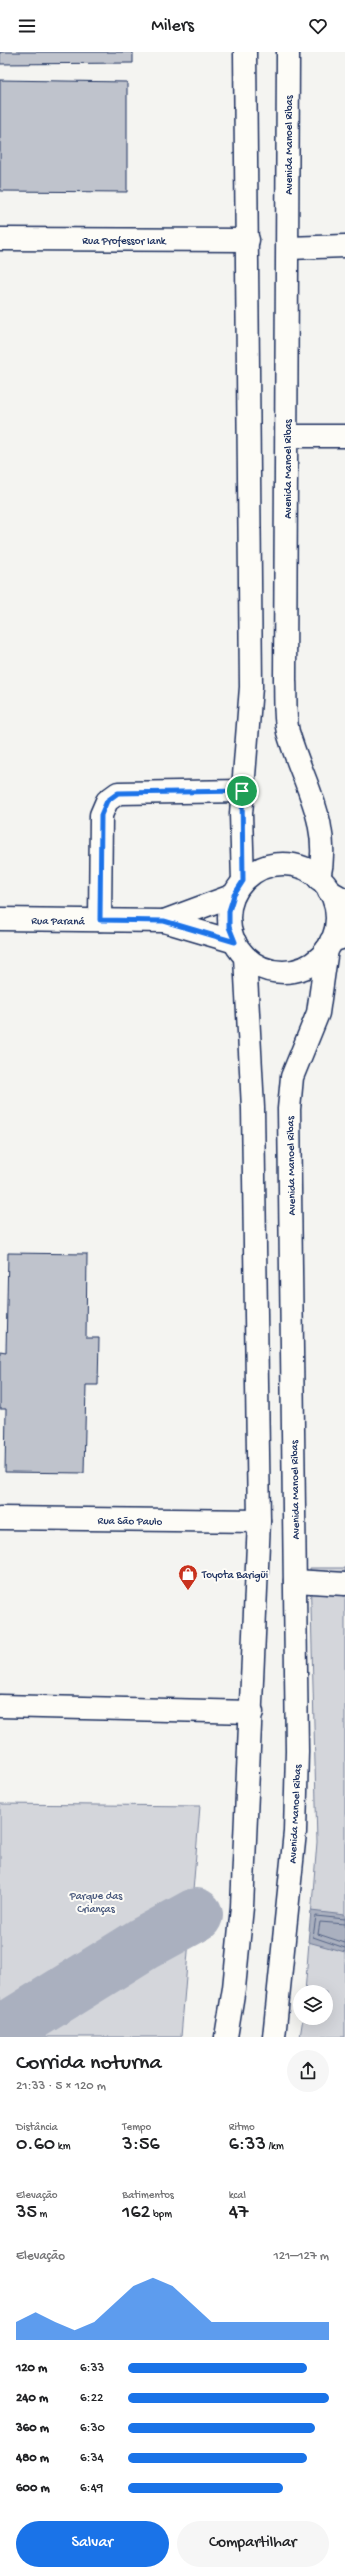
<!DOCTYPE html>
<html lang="pt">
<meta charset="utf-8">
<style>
:root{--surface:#fff;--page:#f6f6f6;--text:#202124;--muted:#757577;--accent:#1a73e8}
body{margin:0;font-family:"Gochi Hand",sans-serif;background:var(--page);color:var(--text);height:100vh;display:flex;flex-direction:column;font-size:15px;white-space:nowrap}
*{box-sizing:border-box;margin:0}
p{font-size:13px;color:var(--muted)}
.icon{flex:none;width:22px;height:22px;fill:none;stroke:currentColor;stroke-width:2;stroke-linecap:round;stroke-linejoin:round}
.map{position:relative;height:1985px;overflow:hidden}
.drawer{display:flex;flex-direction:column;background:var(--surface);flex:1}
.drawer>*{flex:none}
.tools{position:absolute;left:293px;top:1933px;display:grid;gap:8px}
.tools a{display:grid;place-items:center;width:40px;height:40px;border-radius:50%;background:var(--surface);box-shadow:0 4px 16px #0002;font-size:20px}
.pin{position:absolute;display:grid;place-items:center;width:34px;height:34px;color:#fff;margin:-17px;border:2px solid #fff;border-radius:50%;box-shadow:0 1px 4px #0007}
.round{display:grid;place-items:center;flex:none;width:42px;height:42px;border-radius:21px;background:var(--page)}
.summary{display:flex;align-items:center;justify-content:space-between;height:68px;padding:0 16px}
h1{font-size:22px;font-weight:600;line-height:30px}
.metrics{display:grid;grid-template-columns:repeat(3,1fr);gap:6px;height:68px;padding:4px 16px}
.metrics div{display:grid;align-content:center}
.metrics b{font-size:20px;font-weight:600}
.metrics small{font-size:11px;font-weight:400}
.metrics p{font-size:11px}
.chart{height:112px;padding:8px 16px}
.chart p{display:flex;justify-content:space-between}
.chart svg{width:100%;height:72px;margin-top:4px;fill:var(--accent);opacity:.7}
.action{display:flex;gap:8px;margin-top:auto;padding:8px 16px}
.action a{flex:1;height:46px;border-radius:24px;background:var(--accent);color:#fff;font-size:16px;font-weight:600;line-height:46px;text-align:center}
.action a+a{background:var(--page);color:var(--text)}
ul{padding:0 16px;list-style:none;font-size:13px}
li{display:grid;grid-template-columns:64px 48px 1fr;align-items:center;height:30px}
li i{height:10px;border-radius:5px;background:var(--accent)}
header{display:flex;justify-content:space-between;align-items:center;height:52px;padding:0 16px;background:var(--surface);font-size:18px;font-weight:600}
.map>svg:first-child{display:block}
</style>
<header><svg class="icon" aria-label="menu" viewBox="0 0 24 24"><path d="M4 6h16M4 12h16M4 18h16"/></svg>Milers<svg class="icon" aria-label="heart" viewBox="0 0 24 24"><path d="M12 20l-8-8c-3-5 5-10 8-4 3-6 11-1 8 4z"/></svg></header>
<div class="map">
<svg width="345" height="1985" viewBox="0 0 345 1985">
<rect width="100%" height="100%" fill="#f4f4f1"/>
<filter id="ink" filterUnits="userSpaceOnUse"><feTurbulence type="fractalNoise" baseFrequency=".025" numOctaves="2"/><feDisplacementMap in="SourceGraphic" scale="8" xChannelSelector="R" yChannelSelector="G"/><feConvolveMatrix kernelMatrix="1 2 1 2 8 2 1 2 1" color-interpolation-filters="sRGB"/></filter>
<g filter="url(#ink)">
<g fill="#d4d6db" stroke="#78829c">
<path d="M310 1516H345V1985H300L303 1966H326V1940H305L317 1790Z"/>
<path d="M0 1752 200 1754 181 1985H0Z"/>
</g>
<g fill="#aab0bf" stroke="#717c98">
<path d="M311 1859 345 1863V1900L308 1890Z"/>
<path d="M149 1863 163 1867 161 1889 81 1941 7 1985H0V1974L133 1891Z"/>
</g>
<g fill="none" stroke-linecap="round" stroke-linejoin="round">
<g stroke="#546385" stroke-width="1">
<path d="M345 1867 316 1864 313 1885 345 1896"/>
<path d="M345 1872 320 1870 318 1882 345 1891"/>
<path d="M0 1977 135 1894 151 1869 158 1870 157 1887 79 1937 8 1980 5 1985"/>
</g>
<path stroke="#aab0bf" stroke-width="54" d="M0 1981 143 1892 196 1863"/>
</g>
<g fill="#bfc3cc" stroke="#1b2f5e">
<path d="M0 0H133V11L0 12Z"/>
<path d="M0 28 127 30V140L0 139Z"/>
<path d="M8 1201 87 1202 86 1286H99L98 1333H86L84 1421 5 1420 6 1357H0V1299L6 1300Z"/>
</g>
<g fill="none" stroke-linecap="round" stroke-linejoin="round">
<g stroke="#1b2f5e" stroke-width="25">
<g id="minor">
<path d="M0 187 248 188"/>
<path d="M289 196 345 194"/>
<path d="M287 384H345"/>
<path d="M329 839 345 848"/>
<path d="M0 867 164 869 235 890"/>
<path d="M100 868 101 763 107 749 118 741 243 739"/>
<path d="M164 869 234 843"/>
<path d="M331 889 345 885"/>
<path d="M0 1466 259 1469"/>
<path d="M295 1529 345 1532"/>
<path d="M0 1654 252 1660"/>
</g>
</g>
<g stroke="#1b2f5e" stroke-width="25">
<g id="major">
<path d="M288 0 285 628C286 644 284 664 288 680 303 732 332 771 319 827"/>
<circle cx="283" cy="866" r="54"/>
<path d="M243 829 241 762 251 635 245 0"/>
<path d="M226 1985 234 1936 242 1855 259 1469 253 1056 245 905"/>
<path d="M274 1985 295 1780 297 1699 289 1057 292 1025 318 961 327 897"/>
</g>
</g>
<use href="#minor" stroke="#fdfcf7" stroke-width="22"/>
<use href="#major" stroke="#fdfcf7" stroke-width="22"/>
</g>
</g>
<g fill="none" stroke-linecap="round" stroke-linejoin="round" filter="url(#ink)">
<g stroke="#fff" stroke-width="8">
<path id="route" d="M242 739 243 829 234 843 229 859V875L235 890 164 869 100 868 101 763 107 749 118 741Z"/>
</g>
<use href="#route" stroke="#1a73e8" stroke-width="5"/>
</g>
<defs>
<g id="shop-pin" transform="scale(1)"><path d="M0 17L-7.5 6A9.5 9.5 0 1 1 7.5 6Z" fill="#c8321e" stroke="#fdfcf7"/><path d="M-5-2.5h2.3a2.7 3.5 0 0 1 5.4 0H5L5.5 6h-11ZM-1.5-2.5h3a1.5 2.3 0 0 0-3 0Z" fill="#fff"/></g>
</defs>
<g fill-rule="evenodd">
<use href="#shop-pin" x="188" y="1522"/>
</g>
<g text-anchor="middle" stroke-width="4" stroke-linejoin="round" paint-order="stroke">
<g font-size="11" fill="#1b2f5e" stroke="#fdfcf7">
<text transform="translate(288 93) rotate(-90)" y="4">Avenida Manoel Ribas</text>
<text x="124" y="192">Rua Professor Iank</text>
<text transform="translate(287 417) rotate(-90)" y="4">Avenida Manoel Ribas</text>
<text transform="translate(58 868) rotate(1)" y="4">Rua Paraná</text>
<text transform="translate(290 1114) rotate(-91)" y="4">Avenida Manoel Ribas</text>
<text transform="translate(294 1438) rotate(-91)" y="4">Avenida Manoel Ribas</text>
<text transform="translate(130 1468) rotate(1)" y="4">Rua São Paulo</text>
<text transform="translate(294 1762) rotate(-87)" y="4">Avenida Manoel Ribas</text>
</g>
<g font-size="11" fill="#1b2f5e" stroke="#fdfcf7" text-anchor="start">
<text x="202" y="1526">Toyota Barigüi</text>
</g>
<g font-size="11" fill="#49597d" stroke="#fdfcf7">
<text x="96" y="1847">Parque das<tspan x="96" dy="13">Crianças</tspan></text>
</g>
</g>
</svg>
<div class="tools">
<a><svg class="icon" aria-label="layers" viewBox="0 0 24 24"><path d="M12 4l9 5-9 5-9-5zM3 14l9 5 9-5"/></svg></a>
</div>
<div class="pin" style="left:242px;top:739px;background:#1e9e55"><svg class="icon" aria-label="arrive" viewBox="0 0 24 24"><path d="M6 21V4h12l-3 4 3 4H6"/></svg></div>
</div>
<section class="drawer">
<div class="summary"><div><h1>Corrida noturna</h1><p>21:33 · 5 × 120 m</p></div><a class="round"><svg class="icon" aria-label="share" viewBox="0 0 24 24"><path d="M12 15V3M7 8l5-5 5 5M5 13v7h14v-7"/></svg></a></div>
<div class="metrics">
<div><p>Distância</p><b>0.60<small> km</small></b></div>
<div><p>Tempo</p><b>3:56</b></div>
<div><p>Ritmo</p><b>6:33<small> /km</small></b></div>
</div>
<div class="metrics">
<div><p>Elevação</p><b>35<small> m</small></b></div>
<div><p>Batimentos</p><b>162<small> bpm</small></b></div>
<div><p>kcal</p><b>47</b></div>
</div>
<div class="chart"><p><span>Elevação</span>121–127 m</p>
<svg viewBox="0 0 160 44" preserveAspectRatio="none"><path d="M0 44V33L10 27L20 33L30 38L40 33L50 22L60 11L70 6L80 11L90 22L100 33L110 33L120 33L130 33L140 33L150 33L160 33V44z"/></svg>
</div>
<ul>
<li><b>120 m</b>6:33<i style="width:89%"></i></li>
<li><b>240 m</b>6:22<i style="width:100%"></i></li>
<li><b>360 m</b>6:30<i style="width:93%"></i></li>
<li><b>480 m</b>6:34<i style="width:89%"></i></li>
<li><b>600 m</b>6:49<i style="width:77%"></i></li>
</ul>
<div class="action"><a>Salvar</a><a>Compartilhar</a></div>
</section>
